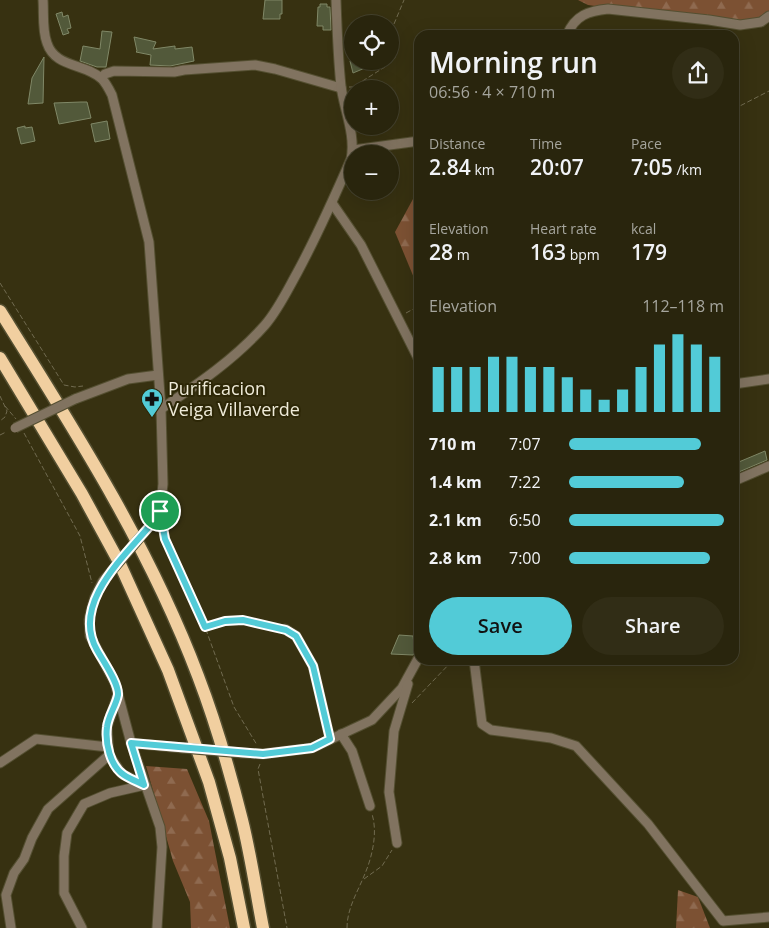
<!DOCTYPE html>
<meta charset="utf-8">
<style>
:root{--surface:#29250d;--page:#312d16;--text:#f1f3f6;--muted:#a5a59d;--line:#45422e;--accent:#52cbd7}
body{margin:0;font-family:"Open Sans",sans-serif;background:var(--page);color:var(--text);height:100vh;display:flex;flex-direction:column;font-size:19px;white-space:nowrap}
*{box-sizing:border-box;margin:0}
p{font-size:16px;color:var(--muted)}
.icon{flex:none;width:28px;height:28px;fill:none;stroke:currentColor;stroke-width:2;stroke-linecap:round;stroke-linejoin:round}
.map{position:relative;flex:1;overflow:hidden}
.side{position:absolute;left:414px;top:30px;width:325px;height:635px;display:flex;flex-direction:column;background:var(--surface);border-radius:15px;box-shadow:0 5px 20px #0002,0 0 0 1px var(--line)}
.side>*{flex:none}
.fabs{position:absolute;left:344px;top:15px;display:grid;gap:10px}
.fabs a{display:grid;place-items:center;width:55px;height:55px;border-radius:50%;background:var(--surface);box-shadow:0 5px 20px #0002,0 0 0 1px var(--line);font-size:25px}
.pin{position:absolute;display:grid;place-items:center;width:42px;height:42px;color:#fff;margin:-21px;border:2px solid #fff;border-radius:50%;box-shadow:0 1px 5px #0007}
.round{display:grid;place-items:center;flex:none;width:52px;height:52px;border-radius:26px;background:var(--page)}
.summary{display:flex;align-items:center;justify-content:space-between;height:85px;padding:0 15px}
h1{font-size:28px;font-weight:600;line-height:38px}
.metrics{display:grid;grid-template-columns:repeat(3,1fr);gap:8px;height:85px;padding:5px 15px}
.metrics div{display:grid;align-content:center}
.metrics b{font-size:21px;font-weight:600}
.metrics small{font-size:14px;font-weight:400}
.metrics p{font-size:14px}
.chart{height:140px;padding:10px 15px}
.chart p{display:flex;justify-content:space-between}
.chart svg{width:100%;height:90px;margin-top:5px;stroke:var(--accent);stroke-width:6}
.primary-button{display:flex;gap:10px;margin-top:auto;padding:10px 15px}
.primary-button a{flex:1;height:58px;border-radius:30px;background:var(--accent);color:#111;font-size:20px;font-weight:600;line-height:58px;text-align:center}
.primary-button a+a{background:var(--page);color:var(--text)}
ul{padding:0 15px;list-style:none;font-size:16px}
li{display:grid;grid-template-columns:80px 60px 1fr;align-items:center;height:38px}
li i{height:12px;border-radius:6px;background:var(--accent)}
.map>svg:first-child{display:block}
</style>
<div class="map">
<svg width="769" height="928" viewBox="0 0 769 928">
<defs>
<pattern id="forest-firs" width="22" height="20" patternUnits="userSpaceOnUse" patternTransform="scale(1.25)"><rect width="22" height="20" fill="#7c5133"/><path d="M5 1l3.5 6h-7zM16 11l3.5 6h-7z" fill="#8f6a50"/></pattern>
</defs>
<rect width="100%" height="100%" fill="#373111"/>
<g fill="url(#forest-firs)">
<path d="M578 0H769V14L761 22 707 17 657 15 588 5Z"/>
<path d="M419 188V290L395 232Z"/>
<path d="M146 766 187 769 209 821 230 928H191L190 902 173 861Z"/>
<path d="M678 890 698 897 710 928H676Z"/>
</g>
<g fill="#52593a" stroke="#808867">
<path d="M265 0H282V14H280V19H263Z"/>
<path d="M320 4H327V7H330L331 30H323V26H317L318 7H320Z"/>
<path d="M62 12 63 17 68 15 71 28 67 29 69 33 63 35 56 14Z"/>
<path d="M102 31 112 32 106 67H97L80 61 83 46 100 49Z"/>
<path d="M134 37 156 42 153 49 175 46V49L192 47 194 61 170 66 150 65 151 55 136 52 137 51Z"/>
<path d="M44 57 43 103 28 104 32 78Z"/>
<path d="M350 61H362L365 68 353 73Z"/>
<path d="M81 102H87L91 118 59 124 54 103Z"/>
<path d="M107 121 110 139 95 142 91 124Z"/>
<path d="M25 126V128L32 127 35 141 21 144 17 128Z"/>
<path d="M765 451 767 460 734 474V464Z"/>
<path d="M399 635 413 636 415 652 413 655 391 654Z"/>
</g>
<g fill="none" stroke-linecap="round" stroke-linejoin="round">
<g stroke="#544f31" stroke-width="11">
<g id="minor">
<path d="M43 0C44 14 42 30 47 43 55 68 85 63 102 79 106 83 109 89 112 95L149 242 161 409 163 484 160 511 154 521"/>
<path d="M567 35C575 15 589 11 608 9L709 20 740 25 761 22 769 16"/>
<path d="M101 78 105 74 114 71 174 72 184 70 255 65 275 69 341 88"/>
<path d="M353 150 419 141"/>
<path d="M332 203 361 245 419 360"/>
<path d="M734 384 769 379"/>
<path d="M75 399 128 379 158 375"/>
<path d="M161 409C198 384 235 359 265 325 278 310 287 291 297 273 317 236 334 198 351 159 356 135 344 110 341 86 338 58 337 29 336 0"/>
<path d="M734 481 769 466"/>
<path d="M103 581 95 597 91 611 89 620 90 636 115 683 131 743 160 827 162 847 157 928"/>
<path d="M285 629 296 636 313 666 330 739"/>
<path d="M474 660 482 724 491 730 551 738 576 746 648 824 723 921 769 917"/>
<path d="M118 694 107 727 109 755 122 774 145 785"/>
<path d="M341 734 352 751 370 806"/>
<path d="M131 743 182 748"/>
<path d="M242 753 263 754 312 748 372 720 402 688 419 657"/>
<path d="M0 763 36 739 108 747"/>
<path d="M397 843 389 792 394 731 408 684"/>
<path d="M11 928 6 895 14 873 24 859 32 838 48 809 109 755"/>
<path d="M82 928 64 893V856L67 833 84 804 110 793 145 785"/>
</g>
</g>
<g stroke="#544f31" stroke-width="15">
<g id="highway">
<path d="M0 311C74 429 149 546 198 676 216 723 230 772 242 820 251 856 256 892 263 928"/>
<path d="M0 358 82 494 119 562 168 670 209 782 230 858 244 928"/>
</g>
</g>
<g stroke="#716b50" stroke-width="1" stroke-dasharray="5 2.5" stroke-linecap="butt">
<path d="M349 87H353L388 65 395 58 391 36 394 24 404 0"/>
<path d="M734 109 769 91"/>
<path d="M0 283 64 385 75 387 83 386"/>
<path d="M406 313 419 306"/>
<path d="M0 396 7 411 5 417 0 421"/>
<path d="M5 406 16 419"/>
<path d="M24 433 80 536 92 583"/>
<path d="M0 435 6 432"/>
<path d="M162 526 165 539 205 627 234 707 257 745"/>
<path d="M206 627 225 621 243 620 277 628"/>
<path d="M412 703 453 660"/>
<path d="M260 764 258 769 287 928"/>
<path d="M364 879 382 866 392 850"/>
<path d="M347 928C347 909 357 893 364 876 372 858 378 833 372 814"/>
</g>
<use href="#minor" stroke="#817360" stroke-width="9"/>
<use href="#highway" stroke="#f1cfa0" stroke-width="12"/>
<g stroke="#544f31" stroke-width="11" stroke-linecap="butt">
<g id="minor-bridge">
<path d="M15 428 75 399"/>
<path d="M103 581 154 521"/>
<path d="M182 748 242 753"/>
</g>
</g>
<use href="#minor-bridge" stroke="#817360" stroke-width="9"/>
</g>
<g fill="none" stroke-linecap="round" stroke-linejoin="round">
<g stroke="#fff" stroke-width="10">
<path id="route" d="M160 511 165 539 205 627 225 621 243 620 286 630 296 636 313 666 330 739 312 748 263 754 131 743 144 785C138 782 130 779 124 775 110 766 105 743 107 727 108 716 116 706 118 695 119 683 103 661 97 650 70 603 126 555 154 521Z"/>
</g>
<use href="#route" stroke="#52cbd7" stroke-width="6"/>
</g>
<defs>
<g id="pharmacy-pin" transform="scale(1.125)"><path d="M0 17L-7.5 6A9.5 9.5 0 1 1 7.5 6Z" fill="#52cbd7" stroke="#2d2707"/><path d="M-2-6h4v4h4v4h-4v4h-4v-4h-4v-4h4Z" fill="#111"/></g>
</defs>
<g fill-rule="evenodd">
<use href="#pharmacy-pin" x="152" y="399"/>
</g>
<g text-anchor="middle" stroke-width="4" stroke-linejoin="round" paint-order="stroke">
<g font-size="18" fill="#efebd9" stroke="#2d2707" text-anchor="start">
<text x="168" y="395">Purificacion<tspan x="168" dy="21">Veiga Villaverde</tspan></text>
</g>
</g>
</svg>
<div class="fabs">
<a><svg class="icon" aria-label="locate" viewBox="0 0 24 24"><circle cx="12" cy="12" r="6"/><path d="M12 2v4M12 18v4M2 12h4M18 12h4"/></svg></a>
<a>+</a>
<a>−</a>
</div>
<div class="pin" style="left:160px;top:511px;background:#1e9e55"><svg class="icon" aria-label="arrive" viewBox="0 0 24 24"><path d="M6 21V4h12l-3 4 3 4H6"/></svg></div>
<section class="side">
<div class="summary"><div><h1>Morning run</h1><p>06:56 · 4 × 710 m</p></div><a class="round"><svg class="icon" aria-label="share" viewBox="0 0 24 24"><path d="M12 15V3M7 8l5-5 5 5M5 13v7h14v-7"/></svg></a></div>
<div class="metrics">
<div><p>Distance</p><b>2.84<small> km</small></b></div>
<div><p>Time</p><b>20:07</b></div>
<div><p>Pace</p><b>7:05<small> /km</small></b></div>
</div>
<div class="metrics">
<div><p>Elevation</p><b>28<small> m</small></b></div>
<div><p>Heart rate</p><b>163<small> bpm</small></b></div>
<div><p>kcal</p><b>179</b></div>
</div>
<div class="chart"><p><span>Elevation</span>112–118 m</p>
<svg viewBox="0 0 160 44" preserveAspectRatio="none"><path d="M5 44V22M15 44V22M25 44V22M35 44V17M45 44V17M55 44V22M65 44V22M75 44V27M85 44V33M95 44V38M105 44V33M115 44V22M125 44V11M135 44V6M145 44V11M155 44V17"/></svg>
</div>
<ul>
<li><b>710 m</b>7:07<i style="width:85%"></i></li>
<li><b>1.4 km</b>7:22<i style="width:74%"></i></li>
<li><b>2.1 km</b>6:50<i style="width:100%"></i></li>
<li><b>2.8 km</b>7:00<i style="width:91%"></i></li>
</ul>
<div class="primary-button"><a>Save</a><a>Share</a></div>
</section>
</div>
